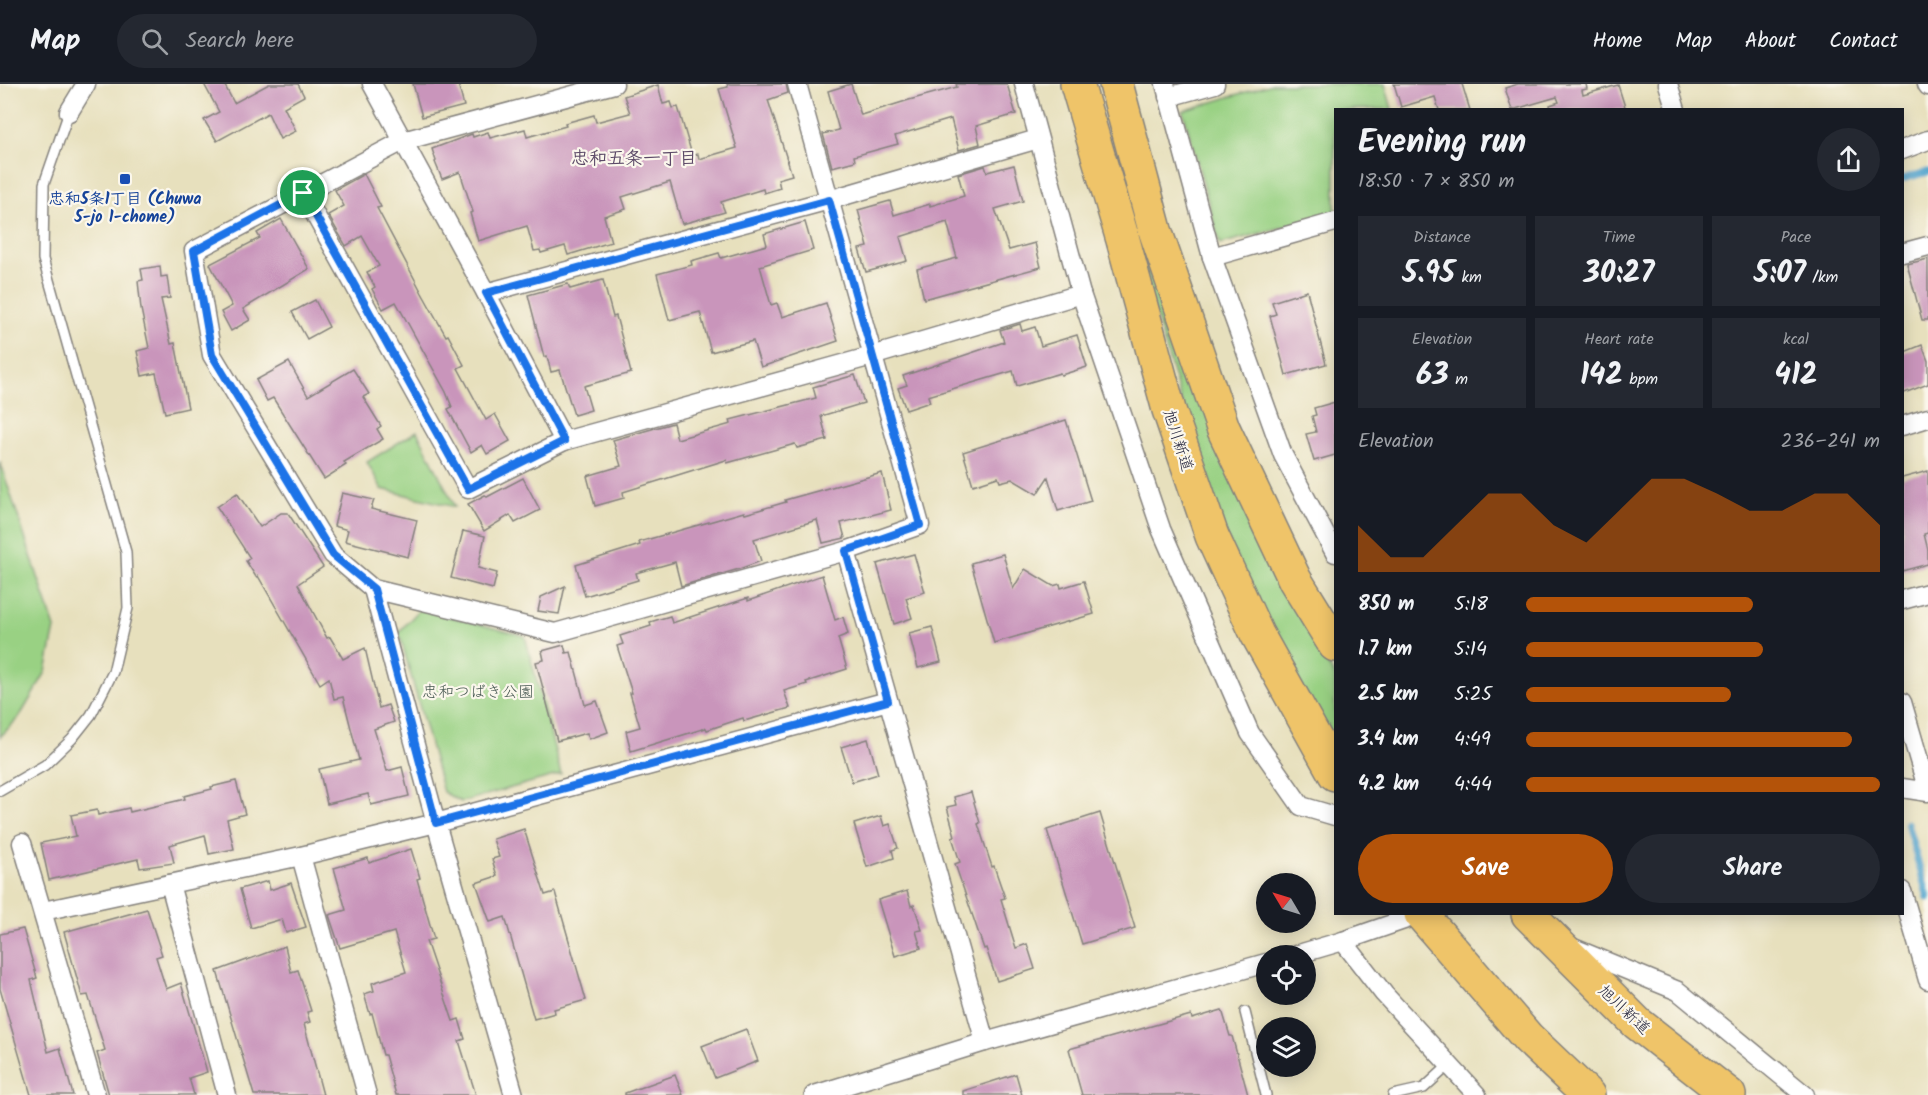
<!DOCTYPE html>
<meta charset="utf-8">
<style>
:root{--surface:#171b24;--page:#242831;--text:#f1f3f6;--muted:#9ea1a6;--line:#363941;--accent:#b45309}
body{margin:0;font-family:Kalam,"Klee One",sans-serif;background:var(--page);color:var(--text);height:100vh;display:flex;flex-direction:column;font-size:22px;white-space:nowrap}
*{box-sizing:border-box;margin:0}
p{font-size:20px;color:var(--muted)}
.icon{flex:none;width:33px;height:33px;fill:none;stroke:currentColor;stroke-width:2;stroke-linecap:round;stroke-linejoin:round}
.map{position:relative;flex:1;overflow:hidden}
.details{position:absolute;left:1334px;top:24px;width:570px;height:807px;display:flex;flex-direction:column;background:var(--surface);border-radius:0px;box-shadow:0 3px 15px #0003}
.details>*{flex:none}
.needle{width:39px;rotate:308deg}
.controls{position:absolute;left:1256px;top:789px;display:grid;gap:12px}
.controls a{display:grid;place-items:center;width:60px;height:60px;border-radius:50%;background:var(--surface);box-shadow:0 3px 15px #0003;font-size:30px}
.pin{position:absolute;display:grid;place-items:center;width:51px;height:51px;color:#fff;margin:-26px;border:3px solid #fff;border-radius:50%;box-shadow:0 2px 6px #0007}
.round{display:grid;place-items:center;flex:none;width:63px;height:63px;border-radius:32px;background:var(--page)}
.summary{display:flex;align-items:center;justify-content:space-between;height:102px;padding:0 24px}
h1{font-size:33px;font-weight:700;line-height:45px}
.metrics{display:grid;grid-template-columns:repeat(3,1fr);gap:9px;height:102px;padding:6px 24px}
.metrics div{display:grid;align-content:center;border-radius:0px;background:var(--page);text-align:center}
.metrics b{font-size:30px;font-weight:700}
.metrics small{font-size:16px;font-weight:400}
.metrics p{font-size:16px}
.chart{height:168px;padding:12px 24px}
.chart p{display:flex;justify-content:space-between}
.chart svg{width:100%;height:108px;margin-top:6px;fill:var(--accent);opacity:.7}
.button{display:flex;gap:12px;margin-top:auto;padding:12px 24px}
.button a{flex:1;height:69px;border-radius:36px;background:var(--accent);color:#fff;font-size:24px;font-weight:700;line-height:69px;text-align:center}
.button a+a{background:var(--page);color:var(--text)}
ul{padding:0 24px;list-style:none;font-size:20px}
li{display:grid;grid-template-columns:96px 72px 1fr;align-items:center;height:45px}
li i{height:15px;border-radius:8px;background:var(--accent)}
header{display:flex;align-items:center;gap:36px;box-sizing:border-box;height:84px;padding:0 30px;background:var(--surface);border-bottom:2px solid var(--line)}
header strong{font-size:28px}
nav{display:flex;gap:33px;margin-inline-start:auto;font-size:21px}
.search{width:420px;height:54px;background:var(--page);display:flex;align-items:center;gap:15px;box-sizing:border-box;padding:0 21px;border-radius:33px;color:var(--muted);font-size:22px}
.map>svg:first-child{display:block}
</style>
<header>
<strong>Map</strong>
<div class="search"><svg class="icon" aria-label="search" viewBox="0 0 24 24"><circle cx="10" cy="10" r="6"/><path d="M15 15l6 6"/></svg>Search here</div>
<nav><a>Home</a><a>Map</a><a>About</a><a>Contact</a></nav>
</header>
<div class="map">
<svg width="1928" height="1011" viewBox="0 0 1928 1011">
<rect width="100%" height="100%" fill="#fbf7ec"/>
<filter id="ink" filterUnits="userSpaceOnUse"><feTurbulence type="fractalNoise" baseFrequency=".0167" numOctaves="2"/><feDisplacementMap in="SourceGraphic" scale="12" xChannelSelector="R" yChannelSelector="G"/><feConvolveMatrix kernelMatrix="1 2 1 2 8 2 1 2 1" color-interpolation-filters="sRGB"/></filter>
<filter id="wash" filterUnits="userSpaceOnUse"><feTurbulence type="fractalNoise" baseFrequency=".008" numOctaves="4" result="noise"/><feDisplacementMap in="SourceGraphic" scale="24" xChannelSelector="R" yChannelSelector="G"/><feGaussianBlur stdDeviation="1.35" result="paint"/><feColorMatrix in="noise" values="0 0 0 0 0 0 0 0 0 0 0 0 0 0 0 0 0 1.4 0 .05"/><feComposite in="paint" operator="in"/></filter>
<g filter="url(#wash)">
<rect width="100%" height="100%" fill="#e7e0bd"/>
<g fill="#99d183" stroke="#5e7a5f" stroke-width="1.5">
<path d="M1272 0H1385L1392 25 1335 26V129L1220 160 1183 27Z"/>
<path d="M1145 156 1280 498 1335 593V663L1268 543 1211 419 1135 159Z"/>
<path d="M417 347 455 423 382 405 367 378Z"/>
<path d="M0 378 55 544 46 588 20 632 0 653Z"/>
<path d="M420 525 525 552 561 690 461 718 443 708 399 548Z"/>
</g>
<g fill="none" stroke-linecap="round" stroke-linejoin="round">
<g stroke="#54a5ce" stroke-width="7">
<path d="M1902 95 1928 88"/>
<path d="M1907 739 1928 814"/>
</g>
</g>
<g id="blocks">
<g fill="#c995bb">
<path d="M204 0H224L234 19 269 0H298L304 12 284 23 296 47 280 55 268 29 217 57 204 36 219 28Z"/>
<path d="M413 0H458L464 22 422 33Z"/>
<path d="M727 0H786L788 9 768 16 792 91 778 95 780 104 764 109 763 105 721 118 725 128 682 140 670 98 622 113 626 125 604 132 611 158 568 171 565 162 541 169 540 166 534 167 527 142 478 157 470 129 473 128 460 88 442 95 435 78 436 77 432 65 472 50 473 53 488 48 490 54 525 45 527 53 566 42 565 39 594 31 596 38 630 29 624 12 658 1 663 20 671 18 673 24 678 23 692 71 698 70 699 75 737 64 719 5 728 3Z"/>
<path d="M851 0 861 31 909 16 957 3 956 0H1007L1016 30 976 42 980 60 959 66 951 35 895 52 898 60 854 72 855 77 832 83 823 50 839 46 828 7Z"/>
<path d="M1394 0H1462L1470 26H1439L1435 13 1401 23Z"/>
<path d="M1518 0H1586L1587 5 1582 6 1583 11 1618 1 1626 26H1551L1550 21 1559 18 1557 13 1512 26 1505 4Z"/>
<path d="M1014 81 1023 117 995 125 1009 166 1035 159 1041 183 924 215 917 185 957 174 947 138 900 153 907 177 866 188 859 165 868 163 858 126 890 117 894 131 930 120V122L964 112 958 90 985 82 987 88Z"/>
<path d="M364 90 381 123 377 124 422 209 446 252 448 251 464 281 458 284 486 336 495 330 510 357 487 370 482 361 471 368 448 325 452 323 446 308 396 218 383 225 372 205 375 203 367 188 379 182 362 152 346 162 328 131 344 122 335 106Z"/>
<path d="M281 135 309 185 243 225 250 236 231 247 221 228 232 222 210 180 260 154 257 149Z"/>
<path d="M805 138 813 166 760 182 771 221 777 219 782 233 826 219 838 257 761 283 753 257 711 268 700 228 669 236 657 190 692 181 691 177 719 169 721 174 767 161 764 150Z"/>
<path d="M1928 175V236H1922L1907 180Z"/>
<path d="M160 182 161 193 167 192 170 214 161 215 171 260 175 259 188 324 165 329 156 289 142 292 137 267 149 264 141 225 138 197 143 196 141 185Z"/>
<path d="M603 196 613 233 616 232 631 289 584 302 591 326 574 331 560 286 551 288 547 272 544 273 528 211 568 200 570 205Z"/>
<path d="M1307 207 1326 280 1286 291 1270 232 1276 230 1272 218Z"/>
<path d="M315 216 329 243 307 255 292 228Z"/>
<path d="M1020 240 1022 247 1035 243 1041 262 1077 251 1087 283 1061 291 1060 289 1017 302 1013 287 928 312 930 318 906 326 898 304 907 301 903 292 1004 258 1000 246Z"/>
<path d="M1922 261 1928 277V300L1902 310V269Z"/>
<path d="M289 278 308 312 353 285 369 310 363 313 381 342 377 345 383 355 344 378 346 381 324 395 273 314 267 317 256 296Z"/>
<path d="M855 291 864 319 821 332 827 356 797 364 795 360 727 379 726 376 623 408 624 414 595 422 587 392 621 382 613 356 673 339 677 355 731 340 730 336 816 314 813 303Z"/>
<path d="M1335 318V371L1314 377 1306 350 1316 348 1312 332 1316 331 1314 324Z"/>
<path d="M1066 336 1091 417 1058 427 1048 393 1037 410 1012 395 1000 398 998 393 973 401 963 368Z"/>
<path d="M1928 387V449L1924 450 1928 466V480L1902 487V394Z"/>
<path d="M882 389 891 426 841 439 845 454 823 459 817 436 754 455 761 477 739 485 681 502 675 478 636 489 638 496 585 512 576 481 640 461 639 458 744 428 745 430 786 418 785 416Z"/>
<path d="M523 394 540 426 515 439 510 431 484 447 468 420 485 411 487 413Z"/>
<path d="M237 409 260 443 281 429H288L323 483 298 500 327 554 330 553 343 575 365 564 379 624 388 621 394 638 374 645 387 687 402 683 409 712 371 721 368 710 327 720 319 685 359 676 343 613 334 615 329 594 320 600 258 492 256 493 246 477 250 474 217 423Z"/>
<path d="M342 409 374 416 371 425 417 436 408 473 345 457 348 446 334 442Z"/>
<path d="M463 447 485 452 478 484 497 489 493 505 451 494Z"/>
<path d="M914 470 925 508 906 514 912 534 894 540 877 480Z"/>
<path d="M1003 470 1013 505 1025 485 1053 502 1060 500 1061 504 1084 497 1094 530 994 559 971 479Z"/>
<path d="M822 491 835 536 843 533 848 550 838 554 847 585 806 598 807 600 784 607 790 624 744 637 743 634 707 646 706 644 631 667 626 647 640 643 630 609H632L617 562 623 560 620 552 651 542 650 538 670 532 672 539 748 514V517Z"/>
<path d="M565 502 559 530 538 527 541 513Z"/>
<path d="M932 543 941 578 918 584 909 549Z"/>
<path d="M564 561 566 569 571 568 585 621 597 617 608 648 589 655 587 649 557 657 536 578 544 576 542 567Z"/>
<path d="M868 655 878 690 852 698 841 663Z"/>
<path d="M236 697 245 730 227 735 234 765 209 770 205 751 170 761 174 779 140 784 138 775 49 796 41 759 76 752 71 731 97 726 98 731 129 724 130 728 185 715 184 712 212 705 211 703Z"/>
<path d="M971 708 980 739 978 740 992 783 994 782 1005 814 1001 815 1016 864 1027 860 1035 885 997 897 986 864 984 865 955 780 960 778 952 753 955 752 947 723 956 721 954 713Z"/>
<path d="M1100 729 1135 844 1082 860 1047 746Z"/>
<path d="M881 732 884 742 890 740 898 764 892 766 894 774 867 783 854 740Z"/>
<path d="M524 745 545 811 555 808 586 916 554 925 555 929 534 935 505 833 490 838 476 799 497 792 492 775 499 773 493 755Z"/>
<path d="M411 765 420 794 417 795 434 855 426 857 453 937 459 935 465 955 459 957 476 1011H396L385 971H383L372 929 370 930 364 910 374 907 372 899 406 888 394 848 340 864 329 831 346 826 334 784 368 774 369 779Z"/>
<path d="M268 797 270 806 291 799 306 843 286 849 282 835 251 844 240 805Z"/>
<path d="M907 807 911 822 914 821 922 846 916 847 921 864 895 872 878 816Z"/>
<path d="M147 825 162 871 156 873 166 905 181 899 207 988 189 994 194 1011H109L97 969 105 966 88 911 82 912 64 848Z"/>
<path d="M23 845 37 894 31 896 48 968 60 964 73 1011H31L0 905V850Z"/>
<path d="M285 862 291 888 298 886 311 927 307 928 310 938 304 940 323 1011H254L217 887Z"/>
<path d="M1222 926 1230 952H1232L1248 1011H1082L1069 965 1191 931 1192 935Z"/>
<path d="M746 945 758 977 715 994 702 962Z"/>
<path d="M1016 990 1022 1011H963V1007Z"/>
<path d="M675 991 683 1011H625V1009Z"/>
</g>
</g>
</g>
<g filter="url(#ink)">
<use href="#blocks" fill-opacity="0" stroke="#84817c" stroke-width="1.5"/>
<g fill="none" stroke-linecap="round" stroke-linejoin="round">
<g stroke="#84817c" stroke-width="12">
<g id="lane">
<path d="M0 707 45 681 72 655 91 631 113 588 128 524 126 468 43 175 44 100 69 28"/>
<path d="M1245 928 1266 1011"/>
<path d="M1393 1011 1424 1004 1449 981"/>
</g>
</g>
<g stroke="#84817c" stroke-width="21">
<g id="street">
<path d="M372 0 486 209 564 357 872 272 1081 210"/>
<path d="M614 0 403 57 194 167 212 271 333 471 373 505 555 549 846 467 920 441 797 0"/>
<path d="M1024 0 1081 210 1161 445 1250 649 1301 722 1335 732"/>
<path d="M1165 0 1212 173 1283 371 1335 469"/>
<path d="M1668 0 1676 26"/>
<path d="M1927 0 1928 2"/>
<path d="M1168 13 1215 0"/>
<path d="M69 28 86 0"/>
<path d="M1902 66 1928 56"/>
<path d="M303 109 468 405 564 357"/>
<path d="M1902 169 1928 162"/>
<path d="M1212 173 1335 138"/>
<path d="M486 209 829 116 1038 55"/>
<path d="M1902 342 1928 334"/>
<path d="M846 467 985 958"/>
<path d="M373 505 436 739 514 1011"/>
<path d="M1902 516 1928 509"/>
<path d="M1902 618 1928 707"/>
<path d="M1902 704 1928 708"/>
<path d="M22 759 96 1011"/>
<path d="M301 772 367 1011"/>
<path d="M170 800 227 1011"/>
<path d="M1902 807 1928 896"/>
<path d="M43 827 301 772 436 739 888 617"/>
<path d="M1343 857 1384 910 1477 1011"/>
<path d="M1571 863 1678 907 1805 1011"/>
<path d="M1292 872 1343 857 1421 830"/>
<path d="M814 1011 985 958 1266 879"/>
</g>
</g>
<g stroke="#84817c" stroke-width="36">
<g id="highway">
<path d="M1077 0 1123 156 1169 326 1212 452 1257 550 1335 690"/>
<path d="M1116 0 1155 146 1223 344 1295 496 1335 561"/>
<path d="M1421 830 1528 954 1588 1011"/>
<path d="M1528 830 1637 939 1729 1011"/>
</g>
</g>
<use href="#lane" stroke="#fff" stroke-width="9"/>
<use href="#street" stroke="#fff" stroke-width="18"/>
<use href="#highway" stroke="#efc469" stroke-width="33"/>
</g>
</g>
<g fill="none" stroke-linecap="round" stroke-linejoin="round" filter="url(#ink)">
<g stroke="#fff" stroke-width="12">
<path id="route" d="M303 109 468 405 564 357 486 209 829 116 920 441 846 467 888 617 436 739 374 505 333 471 212 271 194 167Z"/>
</g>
<use href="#route" stroke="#1a73e8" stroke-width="8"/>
</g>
<rect fill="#1a4fb4" stroke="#fbf7ec" stroke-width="2" x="119" y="89" width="12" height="12" rx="3"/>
<g text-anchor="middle" stroke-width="4.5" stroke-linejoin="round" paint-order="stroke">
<g font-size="16" font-weight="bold" fill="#164399" stroke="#fbf7ec">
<text x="125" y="120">忠和5条1丁目 (Chuwa<tspan x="125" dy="18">5-jo 1-chome)</tspan></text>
</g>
<g font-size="16" fill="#22223b" stroke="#fbf7ec">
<text transform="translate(1179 356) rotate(72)" y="6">旭川新道</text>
<text transform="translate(1625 925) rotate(43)" y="6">旭川新道</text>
</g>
<g font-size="16" fill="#465751" stroke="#fbf7ec">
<text x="478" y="613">忠和つばき公園</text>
</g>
<g font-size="18" font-weight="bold" fill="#5c4a68" stroke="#fbf7ec">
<text x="634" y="80">忠和五条一丁目</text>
</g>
</g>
</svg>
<div class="controls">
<a><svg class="needle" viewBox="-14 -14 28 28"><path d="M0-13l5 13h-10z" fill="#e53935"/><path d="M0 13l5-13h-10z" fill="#9ea1a6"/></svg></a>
<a><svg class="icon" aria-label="locate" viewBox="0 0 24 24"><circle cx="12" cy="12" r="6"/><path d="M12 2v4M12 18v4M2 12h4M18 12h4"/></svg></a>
<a><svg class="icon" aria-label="layers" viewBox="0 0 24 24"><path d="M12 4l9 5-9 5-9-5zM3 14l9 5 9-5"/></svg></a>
</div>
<div class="pin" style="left:303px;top:109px;background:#1e9e55"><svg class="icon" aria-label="arrive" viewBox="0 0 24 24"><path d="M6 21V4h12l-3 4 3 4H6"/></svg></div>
<section class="details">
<div class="summary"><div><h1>Evening run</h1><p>18:50 · 7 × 850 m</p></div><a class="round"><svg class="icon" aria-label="share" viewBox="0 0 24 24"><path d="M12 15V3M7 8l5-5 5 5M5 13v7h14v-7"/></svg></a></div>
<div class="metrics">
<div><p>Distance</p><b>5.95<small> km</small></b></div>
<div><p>Time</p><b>30:27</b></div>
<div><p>Pace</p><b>5:07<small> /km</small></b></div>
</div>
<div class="metrics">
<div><p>Elevation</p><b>63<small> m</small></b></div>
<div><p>Heart rate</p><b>142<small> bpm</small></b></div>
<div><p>kcal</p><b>412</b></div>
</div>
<div class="chart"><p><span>Elevation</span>236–241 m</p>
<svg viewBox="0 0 160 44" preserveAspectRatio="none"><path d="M0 44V25L10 38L20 38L30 25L40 12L50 12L60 25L70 32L80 19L90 6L100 6L110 12L120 19L130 19L140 12L150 12L160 25V44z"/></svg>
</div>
<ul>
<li><b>850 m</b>5:18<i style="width:64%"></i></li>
<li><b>1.7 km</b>5:14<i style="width:67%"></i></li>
<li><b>2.5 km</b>5:25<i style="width:58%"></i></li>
<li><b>3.4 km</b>4:49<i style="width:92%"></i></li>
<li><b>4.2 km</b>4:44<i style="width:100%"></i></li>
</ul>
<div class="button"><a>Save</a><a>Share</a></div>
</section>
</div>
